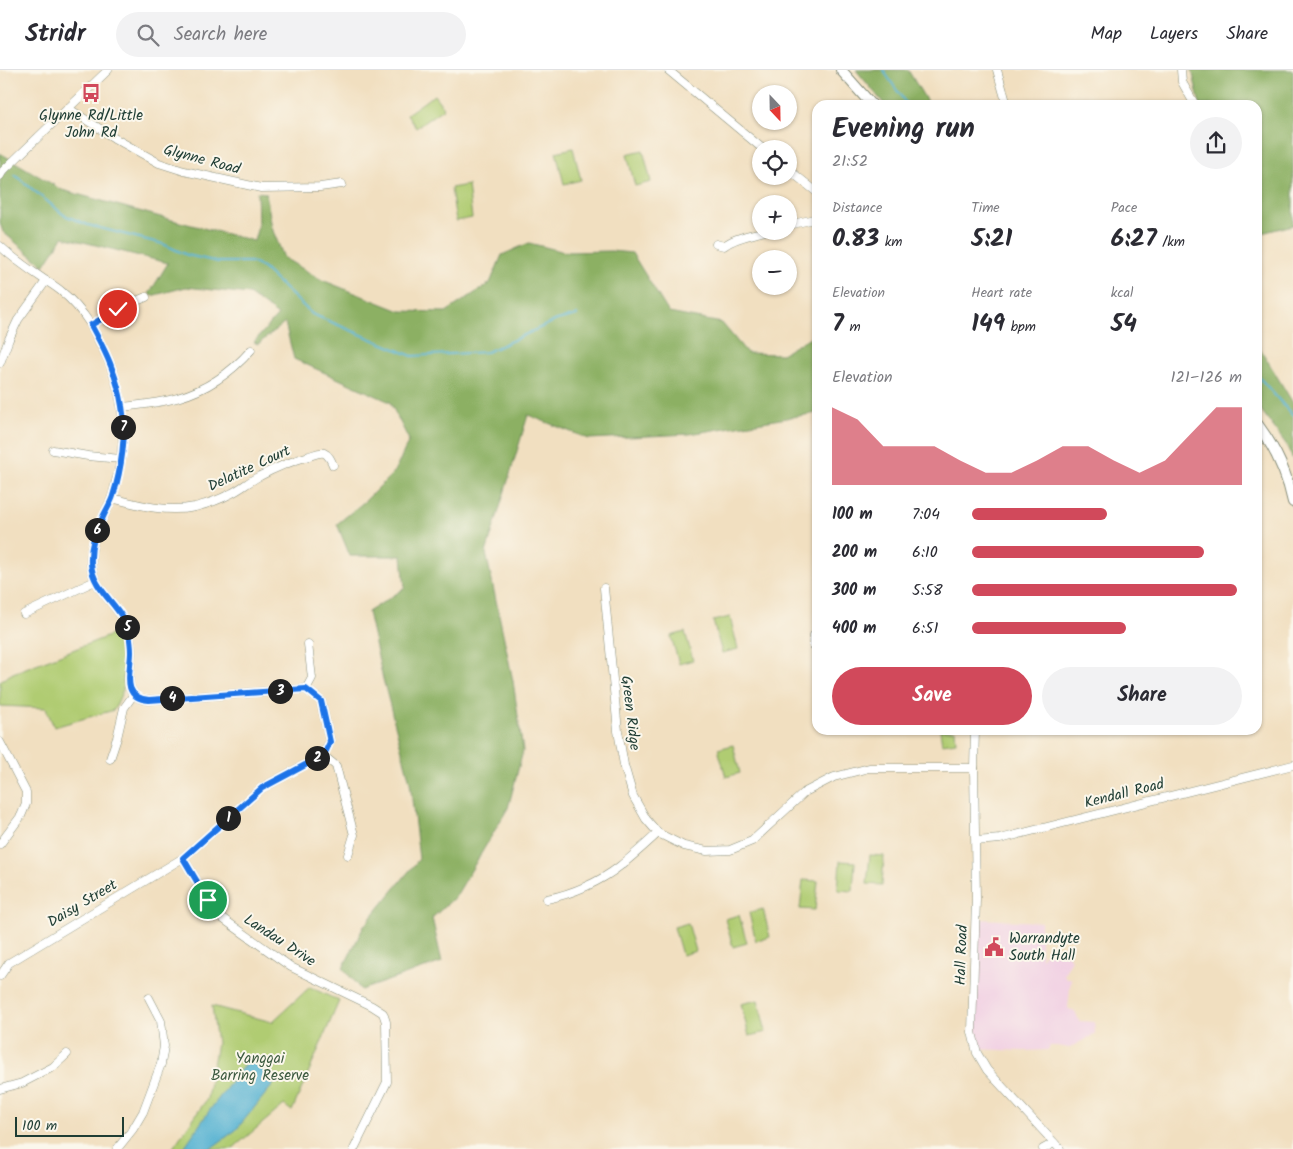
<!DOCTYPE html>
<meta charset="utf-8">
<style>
:root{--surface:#fff;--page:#f2f2f3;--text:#2b2b33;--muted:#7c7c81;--line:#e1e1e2;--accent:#d1495b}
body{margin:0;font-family:Kalam,sans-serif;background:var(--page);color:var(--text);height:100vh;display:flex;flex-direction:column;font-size:19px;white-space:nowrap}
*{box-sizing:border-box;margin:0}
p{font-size:16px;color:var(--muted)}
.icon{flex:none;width:28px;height:28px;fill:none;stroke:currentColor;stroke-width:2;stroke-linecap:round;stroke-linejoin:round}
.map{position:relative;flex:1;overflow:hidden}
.side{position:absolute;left:812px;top:30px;width:450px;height:635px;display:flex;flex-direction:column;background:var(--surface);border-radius:15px;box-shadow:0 1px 4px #0004}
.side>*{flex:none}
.needle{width:32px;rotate:158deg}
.tools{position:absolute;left:752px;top:15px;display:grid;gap:10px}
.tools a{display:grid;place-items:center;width:45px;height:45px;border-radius:50%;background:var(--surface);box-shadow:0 1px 4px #0004;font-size:25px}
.scale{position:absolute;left:15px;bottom:12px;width:109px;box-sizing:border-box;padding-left:5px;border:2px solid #1f3d34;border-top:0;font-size:14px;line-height:18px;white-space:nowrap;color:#1f3d34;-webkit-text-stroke:4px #fbf7ec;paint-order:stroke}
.pin{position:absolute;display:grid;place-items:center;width:42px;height:42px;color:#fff;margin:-21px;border:2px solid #fff;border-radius:50%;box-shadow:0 1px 5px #0007}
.km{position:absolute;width:25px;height:25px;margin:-12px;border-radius:50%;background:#222;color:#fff;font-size:14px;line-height:25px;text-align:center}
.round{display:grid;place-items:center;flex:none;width:52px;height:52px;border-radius:26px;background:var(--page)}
.head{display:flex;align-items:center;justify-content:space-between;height:85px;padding:0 20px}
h1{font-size:28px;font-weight:700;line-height:38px}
.figures{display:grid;grid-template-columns:repeat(3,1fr);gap:8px;height:85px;padding:5px 20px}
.figures div{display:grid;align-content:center}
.figures b{font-size:25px;font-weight:700}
.figures small{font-size:14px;font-weight:400}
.figures p{font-size:14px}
.chart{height:140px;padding:10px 20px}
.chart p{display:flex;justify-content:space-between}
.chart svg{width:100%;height:90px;margin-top:5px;fill:var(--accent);opacity:.7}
.action{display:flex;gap:10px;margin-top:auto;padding:10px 20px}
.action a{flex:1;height:58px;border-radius:30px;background:var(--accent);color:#fff;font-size:20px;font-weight:700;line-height:58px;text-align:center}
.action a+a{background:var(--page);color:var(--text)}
ul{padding:0 20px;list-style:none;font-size:16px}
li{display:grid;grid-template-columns:80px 60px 1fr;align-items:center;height:38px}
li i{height:12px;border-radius:6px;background:var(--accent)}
header{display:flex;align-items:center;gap:30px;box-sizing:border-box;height:70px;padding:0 25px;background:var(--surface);border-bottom:1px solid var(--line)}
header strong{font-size:24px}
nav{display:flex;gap:28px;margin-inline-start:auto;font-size:18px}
.search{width:350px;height:45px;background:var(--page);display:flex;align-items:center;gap:12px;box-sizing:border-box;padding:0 18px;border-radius:28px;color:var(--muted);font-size:19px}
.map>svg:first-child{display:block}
</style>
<header>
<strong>Stridr</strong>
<div class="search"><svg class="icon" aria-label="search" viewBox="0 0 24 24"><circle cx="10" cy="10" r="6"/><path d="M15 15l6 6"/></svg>Search here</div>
<nav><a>Map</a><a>Layers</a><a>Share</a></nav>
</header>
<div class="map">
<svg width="1293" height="1079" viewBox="0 0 1293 1079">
<rect width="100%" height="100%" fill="#fbf7ec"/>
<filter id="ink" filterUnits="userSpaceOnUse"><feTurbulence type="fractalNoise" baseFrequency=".02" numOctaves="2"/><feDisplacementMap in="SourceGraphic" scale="10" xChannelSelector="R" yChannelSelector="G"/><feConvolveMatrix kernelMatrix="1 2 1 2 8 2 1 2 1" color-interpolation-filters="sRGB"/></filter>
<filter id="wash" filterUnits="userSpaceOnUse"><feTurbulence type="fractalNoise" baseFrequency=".0096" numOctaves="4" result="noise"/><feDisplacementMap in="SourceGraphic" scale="20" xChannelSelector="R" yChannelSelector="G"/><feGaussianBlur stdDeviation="1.12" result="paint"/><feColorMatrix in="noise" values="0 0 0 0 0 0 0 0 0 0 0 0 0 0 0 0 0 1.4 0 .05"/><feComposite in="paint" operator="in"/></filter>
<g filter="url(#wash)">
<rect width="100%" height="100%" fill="#f1dfc0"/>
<path fill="#f1d0e3" d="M978 849 1041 852V888L1050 878 1059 877 1066 880 1071 890 1064 904 1066 908H1071L1068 938 1076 943 1079 951 1094 952 1095 964 1069 978 1058 976H1050L1048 980 1023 981 979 979 975 963Z"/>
<g fill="#b0cc72" stroke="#688453">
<path d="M434 25 444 38 416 58 407 44Z"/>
<path d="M573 78 581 110 564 114 556 82Z"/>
<path d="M643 80 651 112 635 116 627 84Z"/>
<path d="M468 115 472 148 456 151 451 118Z"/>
<path d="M730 547 738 579 722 583 713 551Z"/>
<path d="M119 562 124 575 123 620 114 640 54 657 46 638 0 636V611L13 603Z"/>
<path d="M685 562 693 590 679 594 671 566Z"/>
<path d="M940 660H955L956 672 942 674Z"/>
<path d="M733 675 740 703 726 707 718 679Z"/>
<path d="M870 785 884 786 882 815 867 814Z"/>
<path d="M840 791 855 792 853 821 838 820Z"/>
<path d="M803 810 818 811 815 840 800 839Z"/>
<path d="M763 839 770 867 756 871 749 843Z"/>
<path d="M739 845 747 873 733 877 725 849Z"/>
<path d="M688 853 696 881 682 885 674 857Z"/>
<path d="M310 917 339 931 292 1041 284 1035 232 1079H172L207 1029 217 973 212 936 272 952Z"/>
<path d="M758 930 766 962 749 966 741 934Z"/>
</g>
<g fill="#8cb064" stroke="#56764c">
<path d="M856 0H908L929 35H885Z"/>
<path d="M1192 0H1293V155L1258 164V35H1200Z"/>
<path d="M0 83 62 120 168 149 254 171 258 156 257 122 266 123 272 158 284 188 322 210 400 241 446 242 490 213 502 185 529 173 565 182 611 181 632 183 669 243 722 253 747 283 782 284 817 263V343L689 364 589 369 528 345 486 483 513 611 523 681 508 738 456 826 432 848 442 892 361 920 343 898 364 856 419 789 410 712 383 609 368 542 405 518 402 486H350L337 454 365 431 395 401 409 370 390 332 294 289 285 253 258 274 254 272 278 245 249 224 186 217 151 226 149 224 168 193 63 167 44 196 3 162 0 153Z"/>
<path d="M1258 275 1293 333V390L1286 374 1258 336Z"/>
</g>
<path fill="#53b1d1" stroke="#397782" d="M252 985 264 995 277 1010 236 1060 210 1079H183L209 1041Z"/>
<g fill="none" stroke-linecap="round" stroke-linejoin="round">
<g stroke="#53b1d1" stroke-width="2">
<path d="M883 0 907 35"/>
<path d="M15 105 64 145 88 155 163 174 187 185 218 192H251L263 198 312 244 412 286 487 282 557 250 577 245"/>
<path d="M1258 306 1293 346"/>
</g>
</g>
</g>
<g filter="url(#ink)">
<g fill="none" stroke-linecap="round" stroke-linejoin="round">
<g stroke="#888e7a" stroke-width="9">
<g id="minor">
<path d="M668 0 763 79"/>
<path d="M997 0 1007 35"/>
<path d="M1181 0 1182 12 1195 35"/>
<path d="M68 38 114 68 159 93 184 101 261 118 320 117 342 114"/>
<path d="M789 100 818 123"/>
<path d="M0 106 3 101 108 0"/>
<path d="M789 155 818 148"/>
<path d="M716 174 724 176C735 167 752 165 765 161"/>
<path d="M0 176C13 188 27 198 42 208 48 212 55 216 61 221 72 230 83 243 91 255 95 262 99 271 103 279 106 284 109 290 111 296 125 335 127 367 117 408 115 415 114 423 111 430 102 451 90 469 91 494 93 522 123 536 128 563 130 569 131 575 131 582 131 601 120 628 149 630L306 619 321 631 330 672 323 685 262 718 183 788 208 830 222 848 291 897 372 936 383 943 386 952 387 1012 354 1079"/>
<path d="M91 255 118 239 146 227"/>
<path d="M0 293 9 269 18 250 46 211"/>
<path d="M123 337C141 335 159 333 177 328 206 320 231 303 251 280"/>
<path d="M53 380 88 386 121 389"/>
<path d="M112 428C139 435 167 443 195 437 207 434 219 430 230 424 241 419 249 411 260 406 275 398 292 391 309 386 313 385 319 382 324 383 329 385 331 390 333 395"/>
<path d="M604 518 618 661 624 695 633 726 646 749 658 763 684 776 707 781 730 780 752 771 805 722 834 707 869 698H974"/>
<path d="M24 544 95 511"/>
<path d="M813 575 814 565 818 564"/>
<path d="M306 619 312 608 308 574"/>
<path d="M975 660 974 698 976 829 972 962 977 983 987 1000 1060 1079"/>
<path d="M0 672 26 722V734L21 746 0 774"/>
<path d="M323 685 336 696 354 765 348 785"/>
<path d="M110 689 117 668 124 638 134 624"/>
<path d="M976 771 1000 769 1293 695"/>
<path d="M547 829C572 824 600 812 620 796 633 786 646 774 658 763"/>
<path d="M0 906 9 893 183 788"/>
<path d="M0 1019 22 1013 53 997 67 984"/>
<path d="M117 1079 133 1059 143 1042 161 994 164 976 161 951 149 928"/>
<path d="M1043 1079 1054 1073"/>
</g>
</g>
<g stroke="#888e7a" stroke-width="12">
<g id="major">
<path d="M841 0 872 35"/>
<path d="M1258 355C1275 378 1287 403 1293 432"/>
</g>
</g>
<use href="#minor" stroke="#fff" stroke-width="8"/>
<use href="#major" stroke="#fff" stroke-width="10"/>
</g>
</g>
<g fill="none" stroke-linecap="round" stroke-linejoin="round" filter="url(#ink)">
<g stroke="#fff" stroke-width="10">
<path id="route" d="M118 239 91 255C98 268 106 282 111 296 116 309 120 323 122 336 127 363 121 401 113 426 111 433 106 440 103 447 95 461 90 477 91 494 93 522 123 536 129 563 130 569 131 575 131 582 131 601 120 628 149 630L306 619 321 631 330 672 324 685 262 718 183 788 208 830"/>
</g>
<use href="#route" stroke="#1a73e8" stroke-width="6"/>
</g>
<defs>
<g id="bus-bare" transform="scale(1.5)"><path d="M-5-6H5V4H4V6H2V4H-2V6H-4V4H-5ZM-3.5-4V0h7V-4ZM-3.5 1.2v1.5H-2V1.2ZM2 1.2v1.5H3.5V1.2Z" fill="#d1495b" stroke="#fbf7ec" stroke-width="2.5" paint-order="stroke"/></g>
<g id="civic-bare" transform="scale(1.5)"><path d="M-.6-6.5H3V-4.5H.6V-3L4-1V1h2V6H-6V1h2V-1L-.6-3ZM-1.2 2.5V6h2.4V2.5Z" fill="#d1495b" stroke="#fbf7ec" stroke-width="2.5" paint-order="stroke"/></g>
</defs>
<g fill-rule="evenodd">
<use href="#bus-bare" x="91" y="23"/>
<use href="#civic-bare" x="994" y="877"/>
</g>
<g text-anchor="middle" stroke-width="4" stroke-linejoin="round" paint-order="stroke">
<g font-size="15" fill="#1f3d34" stroke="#fbf7ec">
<text x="91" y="50">Glynne Rd/Little<tspan x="91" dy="17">John Rd</tspan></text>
<text x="1009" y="873" text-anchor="start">Warrandyte<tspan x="1009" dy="17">South Hall</tspan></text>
</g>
<g font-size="15" fill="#1f3d34" stroke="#fbf7ec">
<text transform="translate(202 89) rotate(15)" y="5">Glynne Road</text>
<text transform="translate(249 398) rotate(-25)" y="5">Delatite Court</text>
<text transform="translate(631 643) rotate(83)" y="5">Green Ridge</text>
<text transform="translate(1124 723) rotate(-14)" y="5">Kendall Road</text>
<text transform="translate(82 833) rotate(-31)" y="5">Daisy Street</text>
<text transform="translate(280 870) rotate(33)" y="5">Landau Drive</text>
<text transform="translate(961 885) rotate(-88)" y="5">Hall Road</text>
</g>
<g font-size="15" fill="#3c5a40" stroke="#fbf7ec">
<text x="260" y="993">Yanggai<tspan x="260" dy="17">Barring Reserve</tspan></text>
</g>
</g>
</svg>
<div class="tools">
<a><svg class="needle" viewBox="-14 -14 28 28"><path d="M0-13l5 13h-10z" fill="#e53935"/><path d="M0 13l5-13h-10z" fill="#7c7c81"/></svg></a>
<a><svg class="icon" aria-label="locate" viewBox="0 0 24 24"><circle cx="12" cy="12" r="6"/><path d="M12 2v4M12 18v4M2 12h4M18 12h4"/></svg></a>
<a>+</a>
<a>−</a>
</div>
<div class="scale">100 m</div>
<div class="pin" style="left:208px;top:830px;background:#1e9e55"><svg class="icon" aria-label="arrive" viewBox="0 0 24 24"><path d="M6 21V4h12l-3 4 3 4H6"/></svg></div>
<div class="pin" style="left:118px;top:239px;background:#d93025"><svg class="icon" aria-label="check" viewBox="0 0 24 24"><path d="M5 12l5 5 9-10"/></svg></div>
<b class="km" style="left:228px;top:748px">1</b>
<b class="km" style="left:317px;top:688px">2</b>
<b class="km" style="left:280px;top:621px">3</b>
<b class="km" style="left:172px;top:628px">4</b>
<b class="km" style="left:127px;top:557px">5</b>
<b class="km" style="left:97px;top:460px">6</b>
<b class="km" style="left:123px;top:357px">7</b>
<section class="side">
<div class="head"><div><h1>Evening run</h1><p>21:52</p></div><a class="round"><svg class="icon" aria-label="share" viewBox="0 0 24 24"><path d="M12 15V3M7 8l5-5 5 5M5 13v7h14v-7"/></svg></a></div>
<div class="figures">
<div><p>Distance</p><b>0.83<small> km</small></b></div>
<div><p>Time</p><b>5:21</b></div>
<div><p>Pace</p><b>6:27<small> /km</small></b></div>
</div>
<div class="figures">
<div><p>Elevation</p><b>7<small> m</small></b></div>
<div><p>Heart rate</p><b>149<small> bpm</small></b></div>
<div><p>kcal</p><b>54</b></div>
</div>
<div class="chart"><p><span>Elevation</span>121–126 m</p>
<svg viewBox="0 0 160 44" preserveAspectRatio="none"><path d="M0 44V6L10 12L20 25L30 25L40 25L50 32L60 38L70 38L80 32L90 25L100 25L110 32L120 38L130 32L140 19L150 6L160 6V44z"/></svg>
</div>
<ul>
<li><b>100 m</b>7:04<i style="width:50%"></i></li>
<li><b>200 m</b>6:10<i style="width:86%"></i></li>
<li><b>300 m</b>5:58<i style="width:98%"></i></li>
<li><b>400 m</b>6:51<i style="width:57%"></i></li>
</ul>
<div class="action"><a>Save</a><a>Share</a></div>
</section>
</div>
